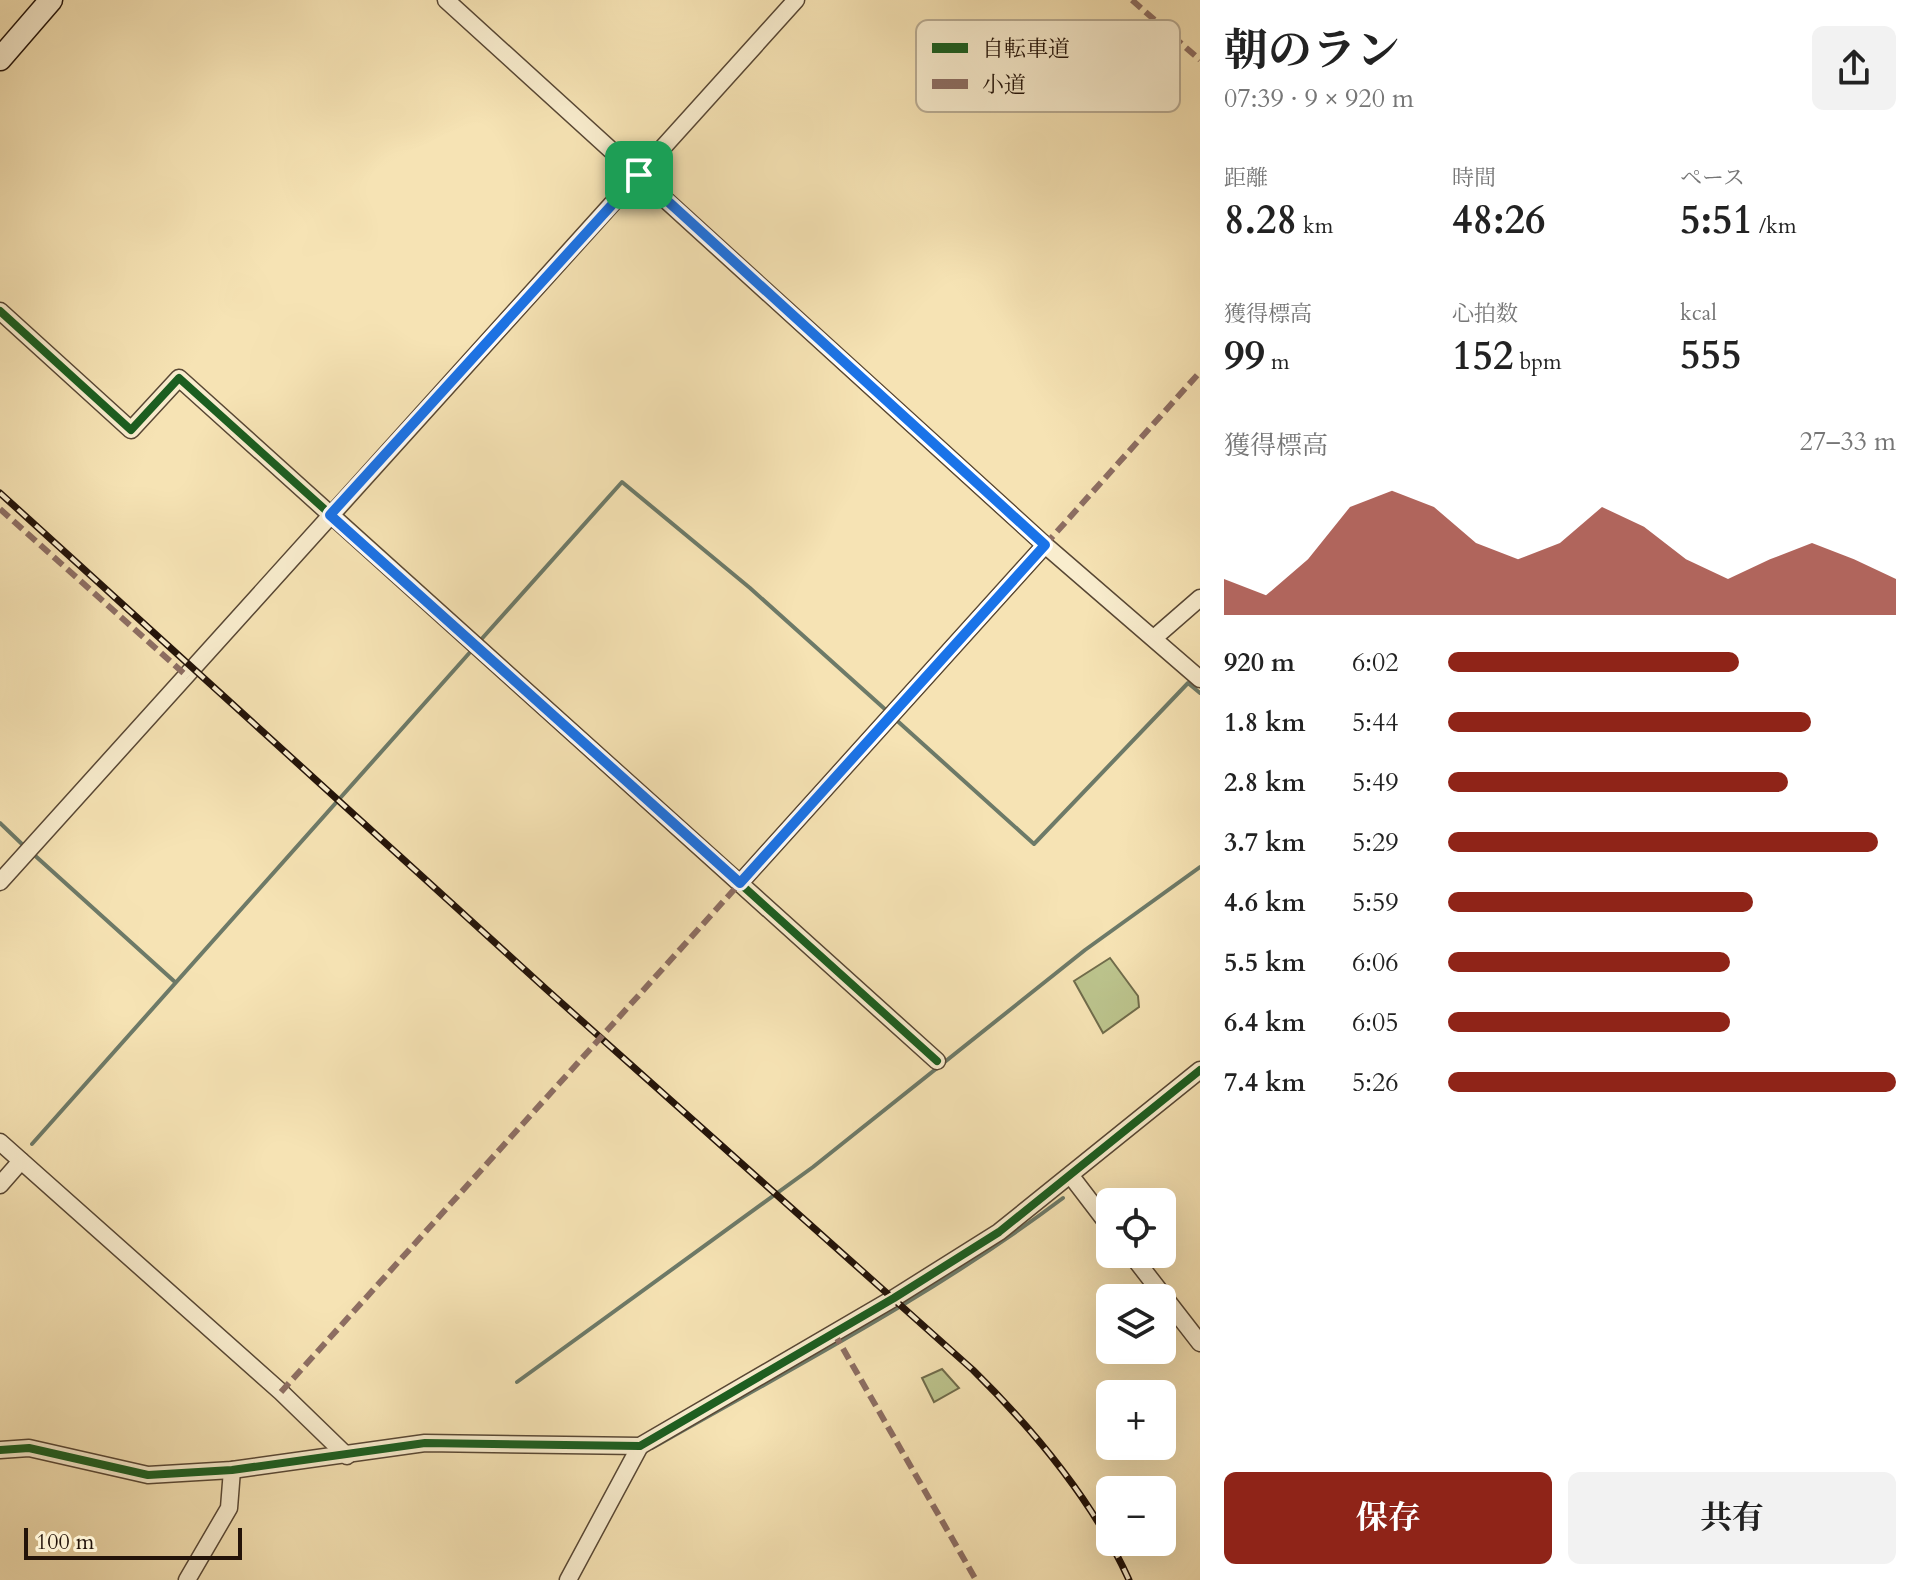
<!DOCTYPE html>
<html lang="ja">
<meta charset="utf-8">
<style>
:root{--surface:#fff;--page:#f2f2f2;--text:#222;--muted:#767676;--accent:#8f2418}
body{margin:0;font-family:Cardo,"Noto Serif JP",serif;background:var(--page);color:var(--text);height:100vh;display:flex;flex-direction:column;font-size:30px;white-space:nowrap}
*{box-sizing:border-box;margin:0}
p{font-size:26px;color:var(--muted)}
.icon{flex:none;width:44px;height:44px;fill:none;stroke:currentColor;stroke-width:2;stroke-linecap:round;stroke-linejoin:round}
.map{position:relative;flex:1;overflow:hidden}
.panel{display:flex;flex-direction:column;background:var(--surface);width:720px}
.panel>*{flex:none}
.tools{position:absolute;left:1096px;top:1188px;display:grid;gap:16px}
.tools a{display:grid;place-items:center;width:80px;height:80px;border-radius:12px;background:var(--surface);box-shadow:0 8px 32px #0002;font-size:40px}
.scale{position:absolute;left:24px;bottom:20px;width:218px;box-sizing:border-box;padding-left:8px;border:4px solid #231309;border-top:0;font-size:22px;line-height:28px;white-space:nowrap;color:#231309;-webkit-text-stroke:6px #f9edce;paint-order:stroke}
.pin{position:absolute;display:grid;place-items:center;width:68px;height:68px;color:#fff;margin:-34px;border-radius:16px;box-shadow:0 4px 12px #0006}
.round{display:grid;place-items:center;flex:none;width:84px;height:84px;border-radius:12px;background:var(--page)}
.summary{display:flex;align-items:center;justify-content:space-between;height:136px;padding:0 24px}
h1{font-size:44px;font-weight:700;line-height:60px}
.figures{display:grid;grid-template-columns:repeat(3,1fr);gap:12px;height:136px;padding:8px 24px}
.figures div{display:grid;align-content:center}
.figures b{font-size:40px;font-weight:700}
.figures small{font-size:22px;font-weight:400}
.figures p{font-size:22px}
.chart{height:224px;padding:16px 24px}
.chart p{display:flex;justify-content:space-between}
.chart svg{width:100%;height:144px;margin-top:8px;fill:var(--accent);opacity:.7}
.action{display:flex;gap:16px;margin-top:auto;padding:16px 24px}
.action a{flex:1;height:92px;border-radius:12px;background:var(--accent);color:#fff;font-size:32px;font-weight:700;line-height:92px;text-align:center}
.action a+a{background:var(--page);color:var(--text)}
ul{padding:0 24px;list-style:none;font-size:26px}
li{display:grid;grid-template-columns:128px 96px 1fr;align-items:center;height:60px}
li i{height:20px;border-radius:10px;background:var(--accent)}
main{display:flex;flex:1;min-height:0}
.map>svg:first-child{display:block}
</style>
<main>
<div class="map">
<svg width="1200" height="1580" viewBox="0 0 1200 1580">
<rect width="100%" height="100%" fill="#f6e3b4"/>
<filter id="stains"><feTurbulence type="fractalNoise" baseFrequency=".0025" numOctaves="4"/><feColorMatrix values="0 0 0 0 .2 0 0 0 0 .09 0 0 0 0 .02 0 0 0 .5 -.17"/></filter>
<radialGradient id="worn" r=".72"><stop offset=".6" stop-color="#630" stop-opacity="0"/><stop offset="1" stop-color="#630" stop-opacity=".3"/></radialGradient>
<g fill="#bcc48d" stroke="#706c4b" stroke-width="2">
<path d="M1110 958 1138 996 1139 1007 1103 1033 1074 981Z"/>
<path d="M942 1369 959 1388 934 1402 922 1378Z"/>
</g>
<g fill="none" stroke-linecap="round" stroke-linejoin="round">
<g stroke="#6d7a68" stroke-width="4">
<path d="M478 643 622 482 750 588 887 711"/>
<path d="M893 717 1034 844 1188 683 1200 693"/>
<path d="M0 823 24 846"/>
<path d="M31 852 175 982"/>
<path d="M32 1144 472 650"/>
<path d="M517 1382 813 1167 1085 950 1200 867"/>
<path d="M652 1448C792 1368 934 1295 1063 1198"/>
</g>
<g stroke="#584734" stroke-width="19">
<g id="street">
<path d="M446 0 1045 545 1200 679"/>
<path d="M0 311 131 430 179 378 937 1061"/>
<path d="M1154 638 1200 598"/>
<path d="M0 882 796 0"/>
<path d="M740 883 1045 545"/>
<path d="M0 1142 281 1392 347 1456"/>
<path d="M1071 1176 1110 1227"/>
<path d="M0 1185 21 1161"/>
<path d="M1131 1254 1200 1343"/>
<path d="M0 1450 29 1448 148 1475 232 1470 425 1443 640 1446 894 1298 999 1232 1200 1070"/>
<path d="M187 1580 229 1508 232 1470"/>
<path d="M568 1580 640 1446"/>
</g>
</g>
<g stroke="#231309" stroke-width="25">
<path id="secondary" d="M0 59 51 0"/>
</g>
<use href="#street" stroke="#f9edce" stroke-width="16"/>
<use href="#secondary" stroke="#f9edce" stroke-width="22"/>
<g stroke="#231309" stroke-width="7">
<path id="rail" d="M0 493 546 989 973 1370C1034 1430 1094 1502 1129 1580"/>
</g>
<use href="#rail" stroke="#f9edce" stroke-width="4" stroke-dasharray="12" stroke-linecap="butt"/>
<g stroke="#8d6e63" stroke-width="6" stroke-dasharray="12 6" stroke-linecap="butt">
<path d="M1132 0 1200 60"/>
<path d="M0 509 188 677"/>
<path d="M1045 545 1200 372"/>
<path d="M834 1333 976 1580"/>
<path d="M281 1392 740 883"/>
</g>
<g stroke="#f9edce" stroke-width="13">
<g id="cycleway">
<path d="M0 311 131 430 179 378 937 1061"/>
<path d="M0 1450 29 1448 148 1475 232 1470 425 1443 640 1446 894 1298 999 1232 1200 1070"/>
</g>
</g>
<use href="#cycleway" stroke="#1b5e20" stroke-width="8"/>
</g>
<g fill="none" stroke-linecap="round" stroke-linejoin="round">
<g stroke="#fff" stroke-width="16">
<path id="route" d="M639 175 1045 545 740 883 330 515Z"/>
</g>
<use href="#route" stroke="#1a73e8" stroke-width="10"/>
</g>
<rect x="916" y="20" width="264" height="92" rx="12" fill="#f9edce" stroke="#b9ac93" stroke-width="2"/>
<rect x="932" y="43" width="36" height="10" fill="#1b5e20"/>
<rect x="932" y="79" width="36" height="10" fill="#8d6e63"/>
<g font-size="22" fill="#231309">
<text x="982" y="56">自転車道</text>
<text x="982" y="92">小道</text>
</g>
<rect width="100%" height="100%" filter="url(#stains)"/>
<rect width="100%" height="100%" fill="url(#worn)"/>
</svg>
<div class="tools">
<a><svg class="icon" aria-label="locate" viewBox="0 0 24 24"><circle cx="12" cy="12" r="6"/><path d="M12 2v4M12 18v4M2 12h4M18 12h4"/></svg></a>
<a><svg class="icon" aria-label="layers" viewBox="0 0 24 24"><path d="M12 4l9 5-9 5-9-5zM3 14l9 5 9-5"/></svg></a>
<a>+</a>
<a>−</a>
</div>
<div class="scale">100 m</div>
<div class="pin" style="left:639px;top:175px;background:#1e9e55"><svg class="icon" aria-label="arrive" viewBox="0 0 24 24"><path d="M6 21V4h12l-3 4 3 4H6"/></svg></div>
</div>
<section class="panel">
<div class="summary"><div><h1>朝のラン</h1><p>07:39 · 9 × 920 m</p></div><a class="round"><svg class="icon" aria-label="share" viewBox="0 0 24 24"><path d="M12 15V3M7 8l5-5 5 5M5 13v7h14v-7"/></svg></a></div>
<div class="figures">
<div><p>距離</p><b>8.28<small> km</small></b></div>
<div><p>時間</p><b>48:26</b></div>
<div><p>ペース</p><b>5:51<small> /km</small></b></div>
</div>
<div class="figures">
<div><p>獲得標高</p><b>99<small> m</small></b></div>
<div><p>心拍数</p><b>152<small> bpm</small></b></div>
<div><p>kcal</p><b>555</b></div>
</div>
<div class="chart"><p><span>獲得標高</span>27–33 m</p>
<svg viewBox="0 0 160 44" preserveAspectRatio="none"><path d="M0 44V33L10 38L20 27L30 11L40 6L50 11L60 22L70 27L80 22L90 11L100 17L110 27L120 33L130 27L140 22L150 27L160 33V44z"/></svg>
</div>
<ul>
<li><b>920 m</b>6:02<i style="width:65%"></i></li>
<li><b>1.8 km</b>5:44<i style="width:81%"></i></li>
<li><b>2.8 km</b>5:49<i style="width:76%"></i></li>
<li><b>3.7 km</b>5:29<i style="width:96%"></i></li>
<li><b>4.6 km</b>5:59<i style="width:68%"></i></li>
<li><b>5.5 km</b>6:06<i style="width:63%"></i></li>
<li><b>6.4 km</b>6:05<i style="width:63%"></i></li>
<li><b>7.4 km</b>5:26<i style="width:100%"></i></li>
</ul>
<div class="action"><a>保存</a><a>共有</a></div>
</section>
</main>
